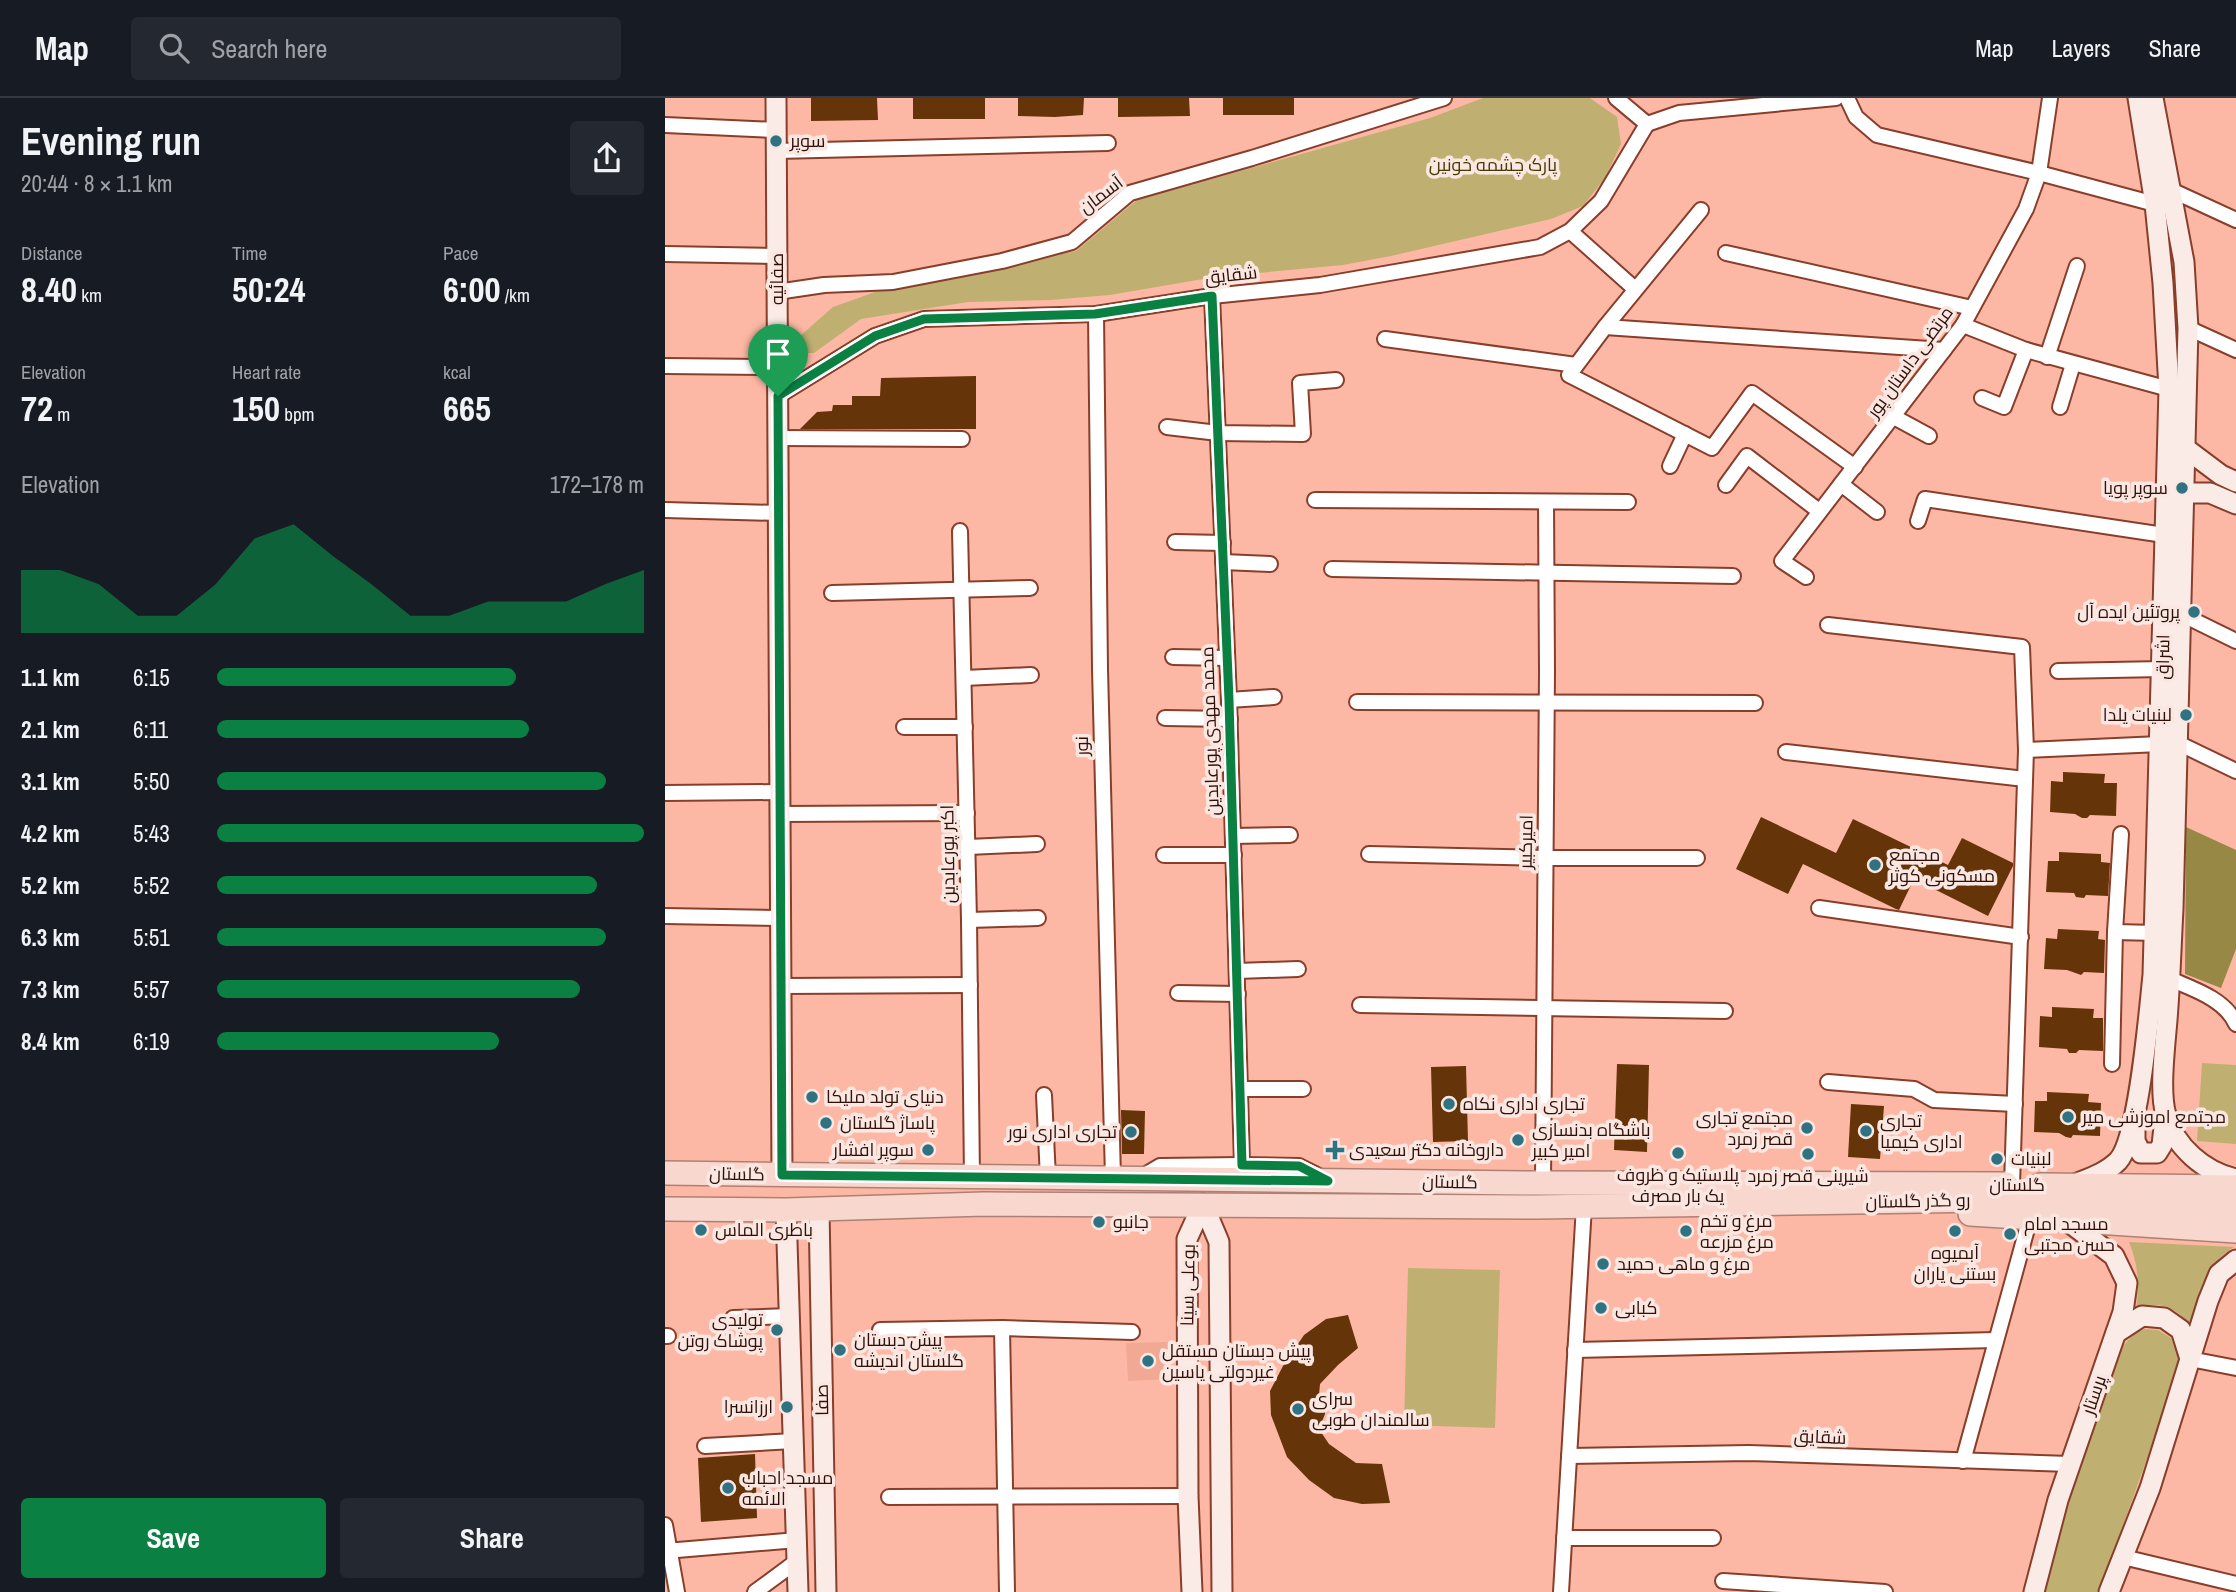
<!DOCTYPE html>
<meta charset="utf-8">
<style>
:root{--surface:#171b24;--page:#242831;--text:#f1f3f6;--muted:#9ea1a6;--line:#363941;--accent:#0b8043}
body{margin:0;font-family:"Archivo Narrow",Cairo,sans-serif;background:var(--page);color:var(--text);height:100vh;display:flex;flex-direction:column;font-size:26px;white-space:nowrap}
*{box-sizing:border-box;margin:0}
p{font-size:23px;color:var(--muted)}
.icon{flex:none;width:38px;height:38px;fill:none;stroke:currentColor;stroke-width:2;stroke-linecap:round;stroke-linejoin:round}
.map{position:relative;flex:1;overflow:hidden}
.sheet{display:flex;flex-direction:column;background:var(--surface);width:665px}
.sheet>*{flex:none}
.pin{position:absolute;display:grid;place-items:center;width:60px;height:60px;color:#fff;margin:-72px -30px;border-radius:50% 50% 50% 0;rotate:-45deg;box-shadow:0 0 7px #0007}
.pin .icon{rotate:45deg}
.round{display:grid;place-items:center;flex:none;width:74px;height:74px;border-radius:7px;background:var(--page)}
.head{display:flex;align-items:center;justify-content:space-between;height:119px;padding:0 21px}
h1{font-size:38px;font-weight:700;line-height:52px}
.metrics{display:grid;grid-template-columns:repeat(3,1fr);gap:10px;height:119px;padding:7px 21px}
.metrics div{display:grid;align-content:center}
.metrics b{font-size:35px;font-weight:700}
.metrics small{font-size:19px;font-weight:400}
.metrics p{font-size:19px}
.chart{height:196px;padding:14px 21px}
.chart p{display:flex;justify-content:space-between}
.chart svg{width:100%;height:126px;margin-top:7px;fill:var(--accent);opacity:.7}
.cta{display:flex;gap:14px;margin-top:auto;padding:14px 21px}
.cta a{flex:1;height:80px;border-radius:7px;background:var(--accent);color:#fff;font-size:28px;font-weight:700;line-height:80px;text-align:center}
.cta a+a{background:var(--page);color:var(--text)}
ul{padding:0 21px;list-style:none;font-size:23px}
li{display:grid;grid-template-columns:112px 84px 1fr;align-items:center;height:52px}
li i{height:18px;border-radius:9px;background:var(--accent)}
header{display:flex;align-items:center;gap:42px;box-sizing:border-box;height:98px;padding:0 35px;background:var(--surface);border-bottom:2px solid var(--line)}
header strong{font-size:33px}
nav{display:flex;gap:38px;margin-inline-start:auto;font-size:24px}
.search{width:490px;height:63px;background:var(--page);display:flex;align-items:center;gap:18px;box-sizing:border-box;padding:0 24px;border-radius:7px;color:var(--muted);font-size:26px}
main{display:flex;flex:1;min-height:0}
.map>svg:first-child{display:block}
</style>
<header>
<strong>Map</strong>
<div class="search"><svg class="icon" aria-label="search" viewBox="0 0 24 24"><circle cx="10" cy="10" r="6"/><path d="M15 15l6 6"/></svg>Search here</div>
<nav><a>Map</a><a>Layers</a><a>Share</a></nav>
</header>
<main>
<section class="sheet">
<div class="head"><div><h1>Evening run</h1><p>20:44 · 8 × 1.1 km</p></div><a class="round"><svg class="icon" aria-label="share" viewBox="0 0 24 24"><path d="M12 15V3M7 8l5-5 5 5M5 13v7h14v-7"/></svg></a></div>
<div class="metrics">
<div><p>Distance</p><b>8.40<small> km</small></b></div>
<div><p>Time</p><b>50:24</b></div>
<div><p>Pace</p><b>6:00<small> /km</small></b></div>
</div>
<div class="metrics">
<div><p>Elevation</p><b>72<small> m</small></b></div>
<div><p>Heart rate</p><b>150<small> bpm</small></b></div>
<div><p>kcal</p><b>665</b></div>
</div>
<div class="chart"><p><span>Elevation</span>172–178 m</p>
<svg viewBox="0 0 160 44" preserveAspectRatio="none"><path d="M0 44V22L10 22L20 27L30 38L40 38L50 27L60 11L70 6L80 17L90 27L100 38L110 38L120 33L130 33L140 33L150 27L160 22V44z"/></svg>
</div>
<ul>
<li><b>1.1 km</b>6:15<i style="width:70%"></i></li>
<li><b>2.1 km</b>6:11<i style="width:73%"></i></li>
<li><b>3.1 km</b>5:50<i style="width:91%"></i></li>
<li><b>4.2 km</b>5:43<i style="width:100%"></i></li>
<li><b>5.2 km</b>5:52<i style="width:89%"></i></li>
<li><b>6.3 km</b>5:51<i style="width:91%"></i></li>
<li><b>7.3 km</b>5:57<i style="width:85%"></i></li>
<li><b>8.4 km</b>6:19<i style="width:66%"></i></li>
</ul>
<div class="cta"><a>Save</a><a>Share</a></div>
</section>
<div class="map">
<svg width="1571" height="1494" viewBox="0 0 1571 1494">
<rect width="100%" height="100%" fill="#fdb8a5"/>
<path fill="#f1a894" d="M504 1244 505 1281 463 1283 461 1245Z"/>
<g fill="#bfb072">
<path d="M818 0H925L952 19 956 46 940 80 918 108 886 121 726 158 678 167 550 179 445 197 385 202 303 204 196 221 149 255H133L135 238 168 209 213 193 411 153 472 102 765 20Z"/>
<path d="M1537 965 1571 967V1046L1532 1043Z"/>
<path d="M1464 1144 1569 1149C1537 1169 1534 1197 1527 1232 1513 1208 1496 1203 1471 1210 1475 1185 1473 1167 1464 1144Z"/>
<path d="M743 1170 835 1172 830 1330 739 1327Z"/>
<path d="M1480 1231 1493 1232 1506 1240 1516 1266 1434 1494H1378L1402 1401 1456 1250 1470 1235Z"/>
</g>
<path fill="#988846" d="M1521 729 1571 752V851L1556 890 1520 876Z"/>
<g fill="#653408">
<path d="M146 0H212L213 22 146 23Z"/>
<rect x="248" y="0" width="72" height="21"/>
<path d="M353 0H419L418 17 390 19 353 18Z"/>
<path d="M453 0H524L525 18 453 19Z"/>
<rect x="558" y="0" width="71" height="17"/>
<path d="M311 278V331H135L152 314 167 313 168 307H187V298H215L216 280Z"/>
<path d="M1398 674 1440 676 1439 685H1452L1451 718 1425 717 1422 720H1417L1410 716 1385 714 1386 683 1398 684Z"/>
<path d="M1096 719 1171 755 1188 721 1283 767 1297 740 1348 765V768L1323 818 1249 781 1234 812 1231 811 1138 766 1123 796 1071 771Z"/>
<path d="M1394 754 1436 756V764L1445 765 1443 798 1421 797 1419 800 1411 799 1409 795 1381 794 1383 763H1394Z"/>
<path d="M1393 831 1434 833 1433 841 1440 842 1439 875 1419 874 1416 877 1402 872 1379 871 1381 840 1392 841Z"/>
<path d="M1387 909 1429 911 1428 920H1438V953L1414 952 1411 955H1404L1402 951 1374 949 1375 918 1387 919Z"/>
<path d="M952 966 984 967 982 1054 949 1052Z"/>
<path d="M801 968 803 1043 768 1044 766 969Z"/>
<path d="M1382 994 1424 996 1423 1004 1436 1005 1435 1038 1408 1037 1406 1040 1401 1039 1394 1035 1369 1034 1370 1003H1382Z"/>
<path d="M1186 1006 1219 1008 1215 1061 1183 1059Z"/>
<path d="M456 1012 480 1013 479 1056H457Z"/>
<path d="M683 1217 693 1250 673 1267 655 1286 654 1297 660 1307V1316L654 1331 664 1346 691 1365 717 1366 725 1405 697 1406 669 1400 644 1382 622 1359 606 1317 605 1293 618 1268 639 1237 661 1221Z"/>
<path d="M90 1356 92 1420 36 1424 33 1360Z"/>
</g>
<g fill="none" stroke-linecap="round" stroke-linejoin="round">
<g stroke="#883e2a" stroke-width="18">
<g id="street">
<path d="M951 0 982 26"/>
<path d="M1182 0 1191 19 1212 37 1374 75 1490 106"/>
<path d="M982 26 1014 15 1171 0"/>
<path d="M0 27 111 32"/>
<path d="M112 53 443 45"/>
<path d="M1506 92 1571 122"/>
<path d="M1036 112 940 229 904 277 1047 350 1087 295 1190 369"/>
<path d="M905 133 970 191"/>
<path d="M1061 155 1307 210"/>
<path d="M0 156 112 158"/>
<path d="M112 194 159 187 228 184 337 163 407 144 465 95 587 60 779 0"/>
<path d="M547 198 564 602 577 1067"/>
<path d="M431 216 435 571 448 1080"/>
<path d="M1298 227 1361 252 1504 291"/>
<path d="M940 229 1279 252"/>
<path d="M1523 230 1571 252"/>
<path d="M720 241 911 267"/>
<path d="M1382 259 1412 168"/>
<path d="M0 268 113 269"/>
<path d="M113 298 210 238 259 221 431 216 547 198 655 187 875 149 905 133 936 103 982 26"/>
<path d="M1317 300 1339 309 1361 252"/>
<path d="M1395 309 1408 266"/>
<path d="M1229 319 1264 338"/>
<path d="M502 329 553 335 638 336 635 285 671 282"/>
<path d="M113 340 297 341"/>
<path d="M1005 368 1020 336"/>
<path d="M1176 386 1212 414"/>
<path d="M1061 387 1082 358 1154 413"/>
<path d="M650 402 963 404"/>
<path d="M0 412 113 415"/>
<path d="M1253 423 1260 401 1499 437"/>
<path d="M295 433 304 822 307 1079"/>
<path d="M510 444 558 445"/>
<path d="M558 464 605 466"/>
<path d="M667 471 1068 478"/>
<path d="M1141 479 1117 463 1298 227 1361 111 1374 75 1385 0"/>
<path d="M167 495 365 490"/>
<path d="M1516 516 1571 543"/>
<path d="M1163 527 1357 549 1361 652 1347 1087"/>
<path d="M508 559 562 560"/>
<path d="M1393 573 1498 571"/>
<path d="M299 580 366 577"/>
<path d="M564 602 609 599"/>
<path d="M692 604 1090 605"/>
<path d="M500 620 565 621"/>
<path d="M239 629H300"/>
<path d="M1513 645 1571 673"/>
<path d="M1361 652 1495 646"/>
<path d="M1121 654 1360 681"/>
<path d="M0 695 113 694"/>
<path d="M115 716 302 715"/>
<path d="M568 738 625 737"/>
<path d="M303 749 372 746"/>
<path d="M704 756 880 760H1032"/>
<path d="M499 757H569"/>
<path d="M1154 810 1356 839"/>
<path d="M0 818 115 820"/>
<path d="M304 822 373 820"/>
<path d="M1450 834 1491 835"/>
<path d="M572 873 633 871"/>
<path d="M1505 881C1528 891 1560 901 1571 926"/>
<path d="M116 888 305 887"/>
<path d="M513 895 573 896"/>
<path d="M695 907 1060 913"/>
<path d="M1447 966 1450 834 1456 736"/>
<path d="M1163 984 1249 991 1269 1002 1350 1006"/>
<path d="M575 991H638"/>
<path d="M379 997 383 1080"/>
<path d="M478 1078 495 1068 577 1067 634 1068 656 1079"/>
<path d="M878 1085 882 573 881 404"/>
<path d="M68 1220 124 1218"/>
<path d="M337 1230 342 1494"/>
<path d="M215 1232 337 1230 467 1234"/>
<path d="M0 1238H3"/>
<path d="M910 1252 1331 1242"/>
<path d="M1525 1261 1571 1270"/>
<path d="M40 1348 128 1343"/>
<path d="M904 1358 1084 1355 1405 1366"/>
<path d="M1298 1363 1365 1120"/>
<path d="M224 1399 523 1398"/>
<path d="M0 1427 12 1494"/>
<path d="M899 1440H1048"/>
<path d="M0 1453 132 1442"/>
<path d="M1458 1459 1571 1486"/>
<path d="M1058 1483 1220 1494"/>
<path d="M90 1494 132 1463"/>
<path d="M896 1494 919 1108"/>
</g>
</g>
<g stroke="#883e2a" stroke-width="23">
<g id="secondary">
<path d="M111 0 117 1077"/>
<path d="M1488 0 1519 164 1523 230C1519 423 1514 617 1508 811 1506 848 1505 885 1502 922 1500 947 1494 994 1501 1017 1510 1049 1539 1074 1571 1081"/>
<path d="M1520 350 1556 377 1571 384"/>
<path d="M1519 395H1545L1571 406"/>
<path d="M1470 1027V1043L1476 1055H1492L1497 1047 1500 1020"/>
<path d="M1410 1086C1425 1080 1441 1075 1453 1063 1474 1040 1484 914 1488 877L1504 291 1498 185 1490 106 1473 0"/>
<path d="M538 1106 554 1144 557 1494"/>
<path d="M154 1111 161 1494"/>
<path d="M121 1112 133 1494"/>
<path d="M1451 1235 1477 1218 1499 1220 1516 1232 1525 1261"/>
<path d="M527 1494 523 1398 522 1141 538 1106"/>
<path d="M1369 1494 1393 1402 1458 1214 1462 1185 1449 1158 1401 1122"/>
<path d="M1444 1494 1485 1390 1543 1203 1554 1176 1571 1162"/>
</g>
</g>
<g stroke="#ae8074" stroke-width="26">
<g id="primary">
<path d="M0 1075 859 1085 1341 1086"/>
<path d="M1375 1087 1571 1089"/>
<path d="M0 1111 121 1112 319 1106 871 1109 1377 1101 1571 1111"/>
<path d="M1305 1116 1571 1133"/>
</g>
</g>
<use href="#street" stroke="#fff" stroke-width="14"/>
<use href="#secondary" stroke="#fbebe7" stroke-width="19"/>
<use href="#primary" stroke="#f8d7ce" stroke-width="23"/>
</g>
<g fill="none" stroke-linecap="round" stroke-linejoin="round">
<g stroke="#fff" stroke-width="14">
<path id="route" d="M547 198 564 602 577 1067 634 1068 663 1083 117 1077 113 298 210 238 259 221 430 216Z"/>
</g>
<use href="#route" stroke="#0b8043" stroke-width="9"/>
</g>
<g fill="#2f7383" stroke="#fae7e2" stroke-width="2.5">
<circle cx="111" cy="43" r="7"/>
<circle cx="1517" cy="390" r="7"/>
<circle cx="1529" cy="514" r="7"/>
<circle cx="1521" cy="617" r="7"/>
<circle cx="1210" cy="767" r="7"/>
<circle cx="147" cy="999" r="7"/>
<circle cx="784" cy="1006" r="7"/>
<circle cx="1403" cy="1019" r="7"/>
<circle cx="161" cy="1025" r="7"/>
<circle cx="1142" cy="1030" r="7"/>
<circle cx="1201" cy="1033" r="7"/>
<circle cx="466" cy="1034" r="7"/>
<circle cx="853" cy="1042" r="7"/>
<circle cx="263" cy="1052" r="7"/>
<path d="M666.5 1041.5h7v7h7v7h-7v7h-7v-7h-7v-7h7z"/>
<circle cx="1013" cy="1055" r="7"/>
<circle cx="1143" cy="1056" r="7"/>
<circle cx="1332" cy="1061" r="7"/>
<circle cx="434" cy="1124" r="7"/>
<circle cx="36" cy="1132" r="7"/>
<circle cx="1021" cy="1133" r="7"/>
<circle cx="1290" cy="1133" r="7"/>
<circle cx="1345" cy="1136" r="7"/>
<circle cx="938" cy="1166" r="7"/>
<circle cx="936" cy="1210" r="7"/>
<circle cx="112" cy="1232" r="7"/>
<circle cx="175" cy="1252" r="7"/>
<circle cx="483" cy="1263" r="7"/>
<circle cx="122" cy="1309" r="7"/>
<circle cx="633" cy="1311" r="7"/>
<circle cx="63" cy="1390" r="7"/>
</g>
<g text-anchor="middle" stroke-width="7" stroke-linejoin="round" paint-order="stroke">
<g font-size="18" fill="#2f1008" stroke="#fae7e2" text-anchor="start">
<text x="125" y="49">سوپر</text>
<text x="1503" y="396" text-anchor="end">سوپر پویا</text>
<text x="1515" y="520" text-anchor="end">پروتئین ایده آل</text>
<text x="1507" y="623" text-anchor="end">لبنیات یلدا</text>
<text x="1224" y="763">مجتمع<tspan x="1224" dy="21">مسکونی کوثر</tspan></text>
<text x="161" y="1005">دنیای تولد ملیکا</text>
<text x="798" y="1012">تجاری اداری نکاه</text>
<text x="1417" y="1025">مجتمع اموزشی میر</text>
<text x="1128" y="1026" text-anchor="end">مجتمع تجاری<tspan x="1128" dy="21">قصر زمرد</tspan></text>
<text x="1215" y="1029">تجاری<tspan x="1215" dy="21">اداری کیمیا</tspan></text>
<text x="175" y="1031">پاساژ گلستان</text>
<text x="867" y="1038">باشگاه بدنسازی<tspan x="867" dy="21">امیر کبیر</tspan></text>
<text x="452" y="1040" text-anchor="end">تجاری اداری نور</text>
<text x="249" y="1058" text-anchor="end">سوپر افشار</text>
<text x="684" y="1058">داروخانه دکتر سعیدی</text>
<text x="1346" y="1067">لبنیات</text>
<text x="1013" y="1083" text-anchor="middle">پلاستیک و ظروف<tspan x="1013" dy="21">یک بار مصرف</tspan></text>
<text x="1143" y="1084" text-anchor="middle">شیرینی قصر زمرد</text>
<text x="1035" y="1129">مرغ و تخم<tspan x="1035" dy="21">مرغ مزرعه</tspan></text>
<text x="448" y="1130">جانبو</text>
<text x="1359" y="1132">مسجد امام<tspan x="1359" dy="21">حسن مجتبی</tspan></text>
<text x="50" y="1138">باطری الماس</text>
<text x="1290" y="1161" text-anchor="middle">آبمیوه<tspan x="1290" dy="21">بستنی یاران</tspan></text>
<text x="952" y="1172">مرغ و ماهی حمید</text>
<text x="950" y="1216">کبابی</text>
<text x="98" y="1228" text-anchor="end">تولیدی<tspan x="98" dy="21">پوشاک روتن</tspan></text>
<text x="189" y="1248">پیش دبستان<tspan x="189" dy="21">گلستان اندیشه</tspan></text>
<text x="497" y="1259">پیش دبستان مستقل<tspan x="497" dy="21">غیردولتی یاسین</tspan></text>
<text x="647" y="1307">سرای<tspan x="647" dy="21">سالمندان طوبی</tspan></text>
<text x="108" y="1315" text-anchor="end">ارزانسرا</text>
<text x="77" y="1386">مسجد احباب<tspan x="77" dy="21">الائمه</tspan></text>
</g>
<g font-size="18" fill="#453a01" stroke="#fae7e2">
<text x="828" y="73">پارک چشمه خونین</text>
</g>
<g font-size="18" fill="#2f1008" stroke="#fae7e2">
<text transform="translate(436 97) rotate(-37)" y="6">آسمان</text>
<text transform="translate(566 177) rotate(-6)" y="6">شقایق</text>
<text transform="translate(112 181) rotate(-90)" y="6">صفائیه</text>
<text transform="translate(1245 264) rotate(-54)" y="6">مرتضی داستان پور</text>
<text transform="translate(1498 559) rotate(-89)" y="6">اشراق</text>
<text transform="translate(545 633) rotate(-92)" y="6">محمد مهدی پورعابدین</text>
<text transform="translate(417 648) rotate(-91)" y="6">نور</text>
<text transform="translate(861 744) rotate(-89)" y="6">امیرکبیر</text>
<text transform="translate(283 756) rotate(-91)" y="6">اکبر پورعابدین</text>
<text transform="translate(72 1076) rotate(1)" y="6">گلستان</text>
<text transform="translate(785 1084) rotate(1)" y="6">گلستان</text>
<text x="1352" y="1093">گلستان</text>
<text transform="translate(1253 1103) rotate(-1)" y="6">رو گذر گلستان</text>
<text transform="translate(523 1187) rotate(-89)" y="6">بوعلی سینا</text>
<text transform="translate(1429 1297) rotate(-71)" y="6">پرستار</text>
<text transform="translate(157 1302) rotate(-91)" y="6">صفا</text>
<text transform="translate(1155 1339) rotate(2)" y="6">شقایق</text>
</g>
</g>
</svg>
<div class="pin" style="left:113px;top:298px;background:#1e9e55"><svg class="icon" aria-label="arrive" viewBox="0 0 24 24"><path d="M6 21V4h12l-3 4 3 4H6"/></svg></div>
</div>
</main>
